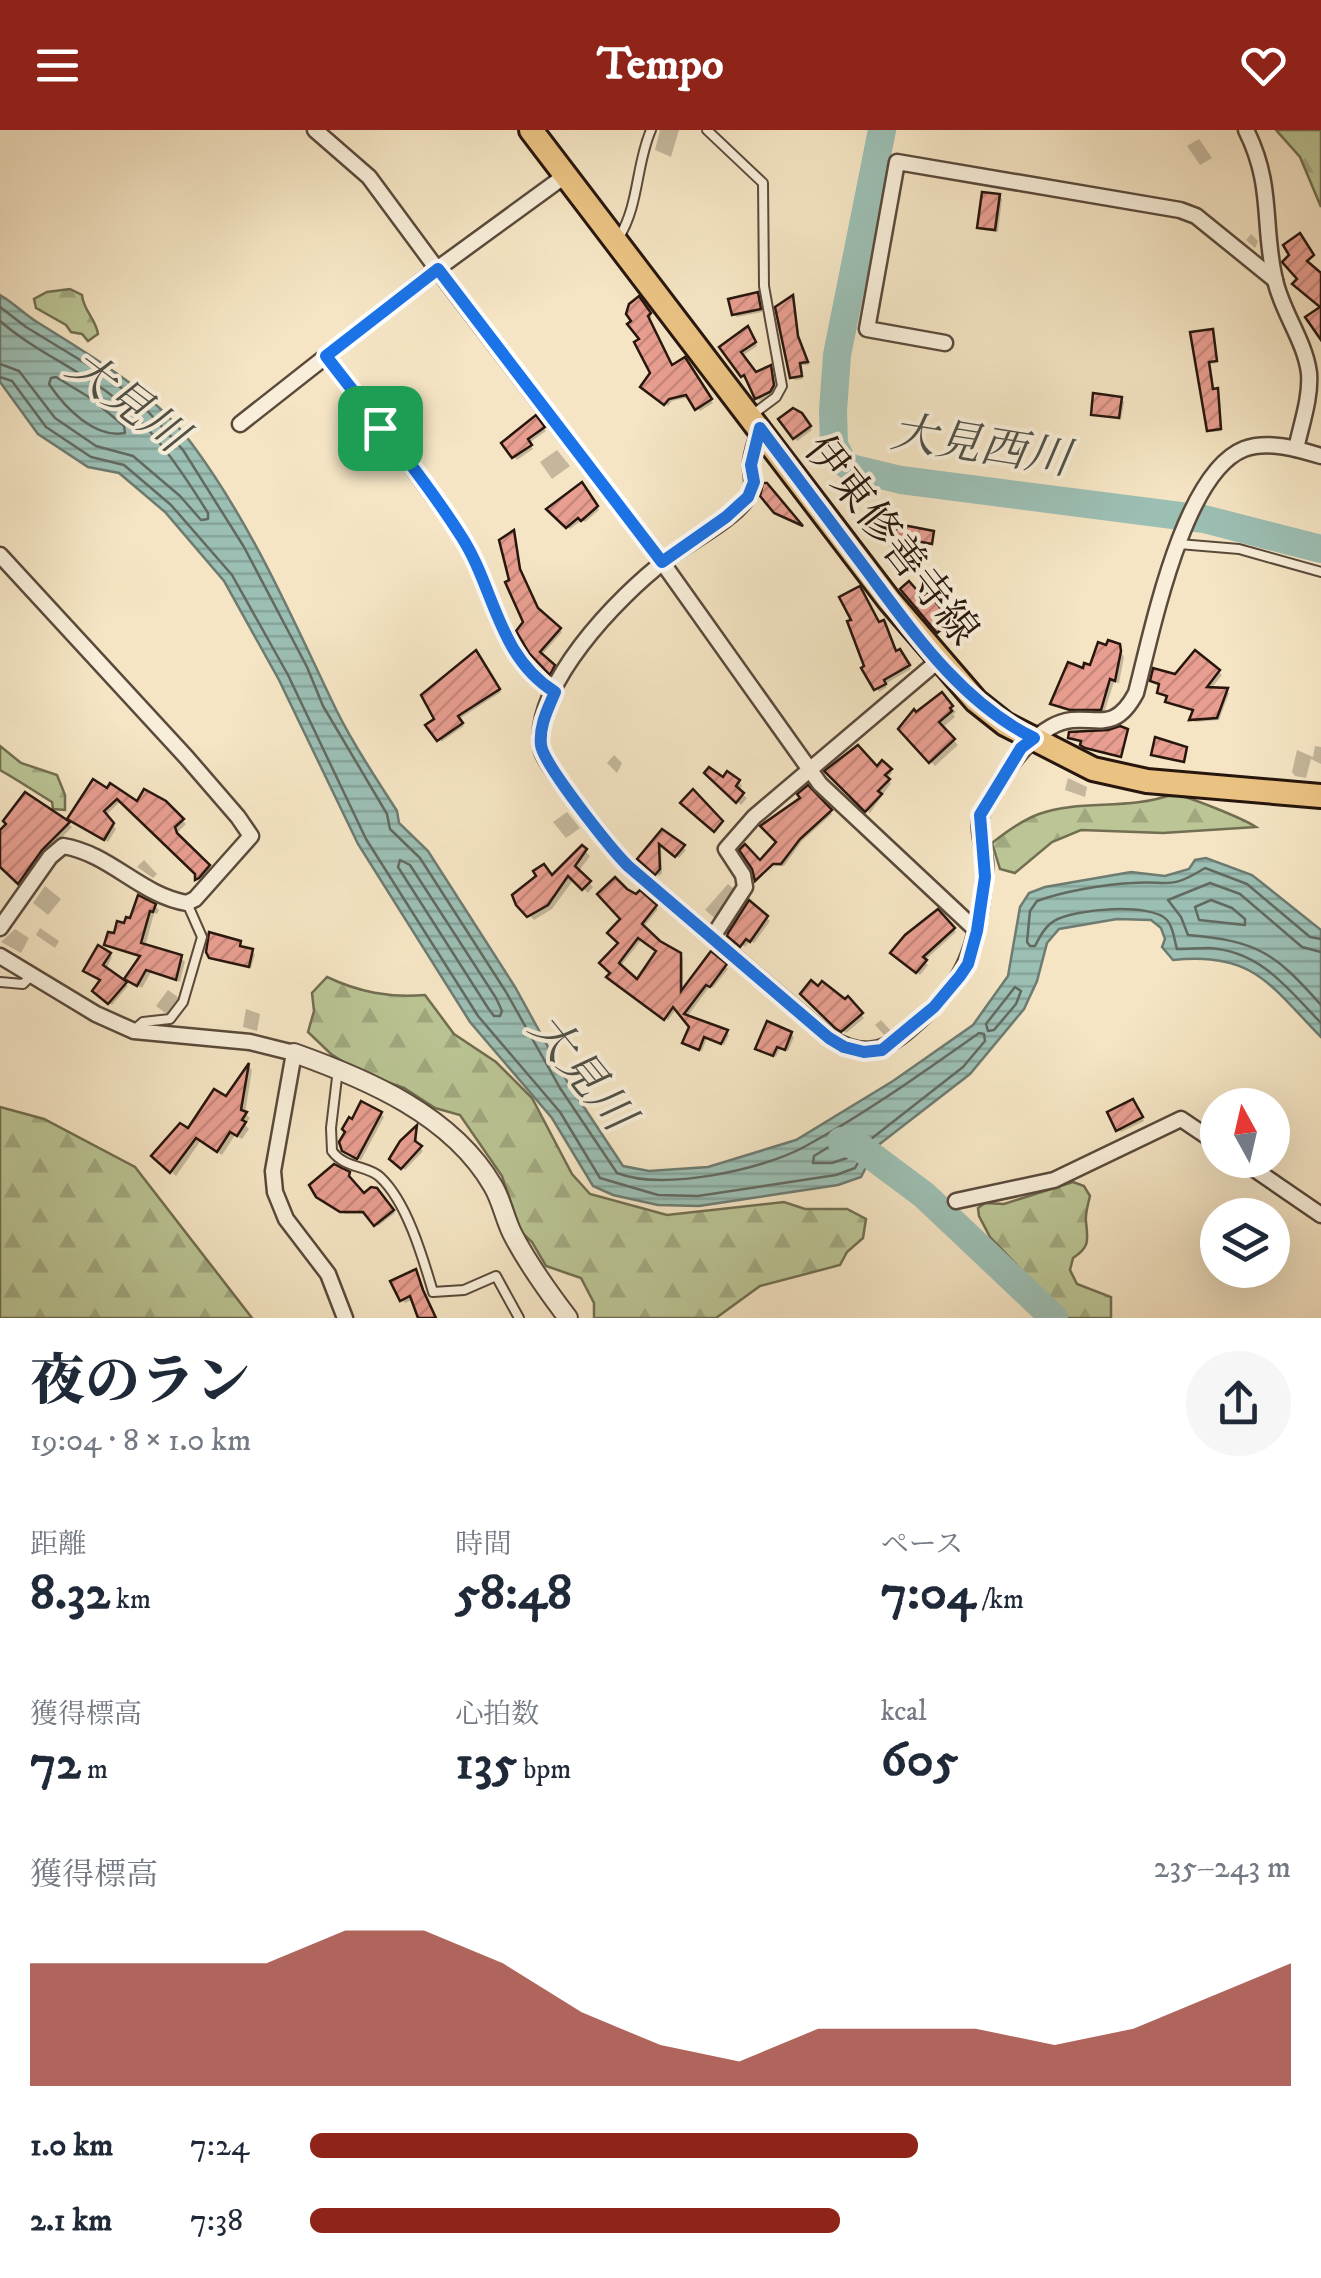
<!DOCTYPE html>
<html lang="ja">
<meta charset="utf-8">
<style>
:root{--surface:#fff;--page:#f6f6f7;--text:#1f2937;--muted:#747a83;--accent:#8f2418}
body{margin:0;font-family:"IM FELL DW Pica","Noto Serif JP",serif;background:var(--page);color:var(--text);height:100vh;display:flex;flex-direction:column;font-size:38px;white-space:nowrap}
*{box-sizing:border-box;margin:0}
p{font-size:32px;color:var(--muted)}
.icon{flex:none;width:55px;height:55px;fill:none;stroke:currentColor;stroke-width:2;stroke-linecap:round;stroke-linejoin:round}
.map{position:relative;height:1188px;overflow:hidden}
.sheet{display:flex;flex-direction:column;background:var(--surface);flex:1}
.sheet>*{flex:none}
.needle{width:65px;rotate:352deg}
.fabs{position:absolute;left:1200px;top:958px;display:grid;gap:20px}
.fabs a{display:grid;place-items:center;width:90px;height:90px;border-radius:50%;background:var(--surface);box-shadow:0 10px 40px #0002;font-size:50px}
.pin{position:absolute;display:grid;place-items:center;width:85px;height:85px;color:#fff;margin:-42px;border-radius:20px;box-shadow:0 5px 15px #0006}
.round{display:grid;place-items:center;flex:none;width:105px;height:105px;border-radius:52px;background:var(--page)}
.headline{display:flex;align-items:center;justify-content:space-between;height:170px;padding:0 30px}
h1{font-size:55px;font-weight:800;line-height:75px}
.figures{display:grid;grid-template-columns:repeat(3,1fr);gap:15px;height:170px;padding:10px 30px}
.figures div{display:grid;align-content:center}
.figures b{font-size:50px;font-weight:800}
.figures small{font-size:28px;font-weight:400}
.figures p{font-size:28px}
.chart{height:280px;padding:20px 30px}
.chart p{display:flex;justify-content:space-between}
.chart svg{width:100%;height:180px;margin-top:10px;fill:var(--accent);opacity:.7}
ul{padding:0 30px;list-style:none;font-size:32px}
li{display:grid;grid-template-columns:160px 120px 1fr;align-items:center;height:75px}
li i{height:25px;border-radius:12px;background:var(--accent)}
header{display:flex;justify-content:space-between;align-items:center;height:130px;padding:0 30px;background:var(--accent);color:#fff;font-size:45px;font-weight:800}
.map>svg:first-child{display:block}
</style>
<header><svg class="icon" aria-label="menu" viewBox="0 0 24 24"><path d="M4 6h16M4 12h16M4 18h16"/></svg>Tempo<svg class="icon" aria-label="heart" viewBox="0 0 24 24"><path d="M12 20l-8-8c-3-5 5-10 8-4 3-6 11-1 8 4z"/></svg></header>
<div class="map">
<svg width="1321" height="1188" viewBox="0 0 1321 1188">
<defs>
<pattern id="forest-firs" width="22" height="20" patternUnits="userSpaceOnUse" patternTransform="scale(2.5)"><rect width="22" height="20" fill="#bbc595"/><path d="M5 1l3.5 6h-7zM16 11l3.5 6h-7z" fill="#a1a87f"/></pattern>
<pattern id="water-rules" width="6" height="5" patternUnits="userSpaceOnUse" patternTransform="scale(2.5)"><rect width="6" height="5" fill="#9cbfb4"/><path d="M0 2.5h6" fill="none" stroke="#86a39a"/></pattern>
<pattern id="building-hatch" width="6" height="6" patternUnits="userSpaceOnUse" patternTransform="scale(2.5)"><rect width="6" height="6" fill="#e89e90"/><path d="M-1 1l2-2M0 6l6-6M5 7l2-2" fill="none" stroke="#c7877b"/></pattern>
</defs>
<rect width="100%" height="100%" fill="#f5e5c4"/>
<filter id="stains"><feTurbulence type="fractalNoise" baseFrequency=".002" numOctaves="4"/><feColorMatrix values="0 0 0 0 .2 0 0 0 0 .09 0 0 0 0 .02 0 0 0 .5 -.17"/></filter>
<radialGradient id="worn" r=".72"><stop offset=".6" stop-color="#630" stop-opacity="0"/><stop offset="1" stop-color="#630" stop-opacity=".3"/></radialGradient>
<g fill="url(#forest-firs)" stroke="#716e51" stroke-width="2.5">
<path d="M1276 0H1321V77L1300 27Z"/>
<path d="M70 159 82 165C83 180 96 189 98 204L88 211 82 204 71 202 66 195 36 178 34 169 47 162Z"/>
<path d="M0 616 21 633 57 645 65 665V680L53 679 52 672C34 661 18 650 0 640Z"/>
<path d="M1173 664C1188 666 1244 689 1256 697L1163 703 1081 700 1052 712 1015 743 1000 739 992 713C1006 702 1022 690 1039 684 1082 669 1128 681 1173 664Z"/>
<path d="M327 847C359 862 389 868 425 865L454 904 496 932 532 968 572 1044 590 1064 667 1085 784 1072 805 1079H847L866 1089 863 1108 847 1122 840 1135 760 1156 716 1188H594V1173L581 1148 546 1136 532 1112 521 1102 502 1046 460 985 435 978 404 958 361 943 331 924 308 902 314 881 312 863Z"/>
<path d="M0 977 44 989 135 1037 252 1188H0Z"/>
<path d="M1073 1052 1084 1056 1090 1066C1088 1074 1085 1084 1086 1092 1088 1110 1090 1117 1073 1128L1070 1140 1077 1154 1111 1167V1188H1065L1035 1161 1031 1150 990 1107 979 1086 978 1078 985 1073 1004 1074Z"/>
</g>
<path fill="url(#water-rules)" stroke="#6d7b71" stroke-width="2.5" d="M0 165C14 173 24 184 37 192 93 227 151 260 192 314 250 392 290 483 331 569 349 608 374 645 397 681L399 693 428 721 515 857 568 953 623 1036 649 1041 708 1037 796 1010 893 951 973 895 1008 846 1020 777 1029 763 1045 757 1131 742 1165 746 1189 739 1195 730 1206 728 1252 745 1321 800V907C1271 856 1253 821 1173 830L1162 817 1165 809 1161 798 1151 790 1117 789 1059 799 1047 813 1037 851 1024 879 970 944 877 1016 861 1047 838 1055 699 1076 658 1075 613 1065 593 1056 552 988 470 892 358 714 279 550 224 451 165 382 119 343 88 337 38 304 0 252Z"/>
<g fill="#0003" fill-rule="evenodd">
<path d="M660 0H679L671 27 655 20Z"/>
<path d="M1199 9 1212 28 1200 35 1187 16Z"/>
<path d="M998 66 1002 69 998 102 983 100 980 97Z"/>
<path d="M1251 104 1258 111 1255 118 1246 110Z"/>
<path d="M757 165 762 182 737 187 734 184Z"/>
<path d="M793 168 800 212 809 235H802L803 249 795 250 792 247Z"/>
<path d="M639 170 652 187 649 189 673 237 688 233 713 273 700 281 690 267 672 271 668 276 643 256 653 243 643 210Z"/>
<path d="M751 202 757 216 742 226 756 245 770 238 776 259 760 271 723 218Z"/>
<path d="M1212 202 1218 233 1210 234 1214 261 1219 264 1222 301 1212 302 1193 205Z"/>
<path d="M1121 269 1124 272 1121 290 1093 284Z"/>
<path d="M535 288 546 301 529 313 533 319 517 330 514 327Z"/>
<path d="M804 289 812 300 797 311 795 308Z"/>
<path d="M557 320 570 336 552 349 540 332Z"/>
<path d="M584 358 599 380 585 392 582 390 570 399 550 379Z"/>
<path d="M514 403 522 444 540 482 562 502 541 526 556 540 553 545 531 522 526 493 512 451Z"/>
<path d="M933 403V414L909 410 896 419 888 408Z"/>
<path d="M854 492 884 493 897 523 903 525 911 539 885 554 887 557 879 562 867 538Z"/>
<path d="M1118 516 1124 527 1119 553 1114 552 1104 583H1076L1053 573 1084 542Z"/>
<path d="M1195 523 1222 545 1210 560 1229 563 1219 590 1195 592 1192 589 1195 581 1171 574 1169 567 1160 562 1162 555 1153 551 1176 546Z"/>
<path d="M479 525 501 562 459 589 464 596 441 612 438 589Z"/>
<path d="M946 570 956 582 953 584 955 587 942 598 958 615 935 636 901 599Z"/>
<path d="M1315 616 1321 617V634L1311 629 1306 648 1295 646 1292 642 1297 620 1313 627Z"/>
<path d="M614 625 622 633 617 643 607 633Z"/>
<path d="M883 634 892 643 886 649 891 653 870 683 828 642 877 640Z"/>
<path d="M707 643 723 650 728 644 739 652 742 656 738 661 747 668 741 675Z"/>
<path d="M1068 648 1087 657 1085 667 1065 660Z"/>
<path d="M93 652 137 674 165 673 186 694 178 702 180 710 212 740 201 752 197 743 122 670 105 686 116 699 108 712 74 692Z"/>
<path d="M808 659 832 684 802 711 784 736H776L759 751 784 728 760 733 780 711Z"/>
<path d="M26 665 72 697 45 724 23 756 0 738V704Z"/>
<path d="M567 682 580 698 566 708 553 692Z"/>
<path d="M663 702 686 720 679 728 661 712 662 743 659 746 640 729Z"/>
<path d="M582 718 590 726 578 742 593 757 588 763 574 749 552 779 534 790 518 774 540 747 553 748Z"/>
<path d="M144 730 157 744 153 748 137 737Z"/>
<path d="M728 754 735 760 716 789 705 780Z"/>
<path d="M45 756 61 769 48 785 33 773Z"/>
<path d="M640 763 658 779 642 799 683 828V863L711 825 728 839 713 858 710 856 686 888 726 902 729 905 724 915 707 908 702 921 688 915 692 897 677 878 668 890 610 847ZM642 809 659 821 637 853 620 837Z"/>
<path d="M750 774 770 791 754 813 750 811 745 817 730 806Z"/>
<path d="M155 776 159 780 157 784 154 783 145 817 185 831 180 852 151 842 142 858 131 852 142 828 106 815 132 791Z"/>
<path d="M938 782 956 802 924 831 928 835 920 845 894 823Z"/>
<path d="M40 798 59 811 55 818 36 805Z"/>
<path d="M15 799 29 808 21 823 1 812Z"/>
<path d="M240 813 242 819 255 824 251 838 215 830 209 823Z"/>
<path d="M109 825 112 827 106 840 128 856 112 875 95 861 103 851 89 843Z"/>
<path d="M168 860 179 868 167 884 156 876Z"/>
<path d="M803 864 845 872 848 869 864 888 846 903Z"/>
<path d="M246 879 260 884 257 901 243 897Z"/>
<path d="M881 890 891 901 884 905 875 895Z"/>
<path d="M791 904 794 907 788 921 780 918 776 927 761 921Z"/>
<path d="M249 937 252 940 245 983 250 988 245 995 249 999 242 1009 235 1005 222 1025 201 1010 176 1046 155 1026 226 969Z"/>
<path d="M1136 975 1144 991 1121 1002 1118 999Z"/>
<path d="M381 984 384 987 361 1030 353 1027 342 1017 348 1002Z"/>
<path d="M417 999V1015L423 1021 405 1040 392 1028Z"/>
<path d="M349 1044 350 1051 364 1066 380 1064 395 1083 378 1096 367 1084H345L322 1069Z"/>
<path d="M415 1142 418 1145 436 1188H421L414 1169 405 1173 402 1170Z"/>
</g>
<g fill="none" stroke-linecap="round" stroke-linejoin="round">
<g stroke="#626a60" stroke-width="2.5">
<path d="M0 177 26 197 108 247 143 276 183 320 244 417 307 537 323 576 387 684 390 699 420 728 506 862 560 958 617 1043C663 1061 762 1040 804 1017 865 984 922 943 979 903L984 904 985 911 963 937 871 1009 855 1038 836 1045 698 1066 658 1065 600 1048 560 982 478 886 366 709 288 545 232 445 171 375 124 335 91 327 46 297 12 251 0 247"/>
<path d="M0 191C30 217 65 233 97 255 146 287 178 335 208 383V389L201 390 180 366 133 326 96 316 55 288 19 241 0 234"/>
<path d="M51 248 56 247 92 269 124 296 125 303C95 309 65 278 49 254Z"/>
<path d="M400 730 410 735 496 868 502 881 500 886H494L488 878 398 737Z"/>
<path d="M1211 770 1232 778 1245 789V795L1199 790 1195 777Z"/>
<path d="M1321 809 1310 807 1247 754 1205 738C1168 761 1170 750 1131 753 1105 754 1061 762 1037 771L1030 781 1027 812 1030 816H1035C1039 808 1045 796 1054 791 1073 779 1151 772 1167 790 1174 798 1174 810 1177 819 1187 819 1198 818 1209 818 1261 821 1288 859 1321 893"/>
<path d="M1321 822 1302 817 1240 764 1210 753 1168 770 1181 787 1188 805C1258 811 1275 823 1321 875"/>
<path d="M1015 857 1021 861 1016 874 994 900 988 901 986 894Z"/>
<path d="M848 1005 855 1010 847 1028 832 1033H813L814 1026Z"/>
</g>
<g stroke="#9cbfb4" stroke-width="28">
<path d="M882 0 837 225 833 281 834 315 842 331 851 338 901 350 1204 389 1321 419"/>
<path d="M841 1011 861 1018 924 1065 1054 1188"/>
</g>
</g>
<g fill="url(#building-hatch)" stroke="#27160d" stroke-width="2.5" fill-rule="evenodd">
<path d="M982 62 1000 64 995 100 977 98Z"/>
<path d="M1300 103 1314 125 1307 131 1321 143V210L1305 187 1320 177 1292 154 1297 149 1282 132 1289 125 1283 115Z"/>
<path d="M758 162 761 179 732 185 728 169Z"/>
<path d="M793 165 798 206 808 232 800 233 802 246 790 248 775 177Z"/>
<path d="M639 166 651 183 648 186 672 235 685 227 712 269 695 280 686 265 669 269 664 275 640 257 650 243 634 212 639 209 627 194 631 191 626 184 629 174Z"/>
<path d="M748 196 756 212 741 222 756 242 771 235 774 255 770 262 755 269 744 245 741 247 719 217Z"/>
<path d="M1213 199 1217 231 1209 232 1213 259 1218 258 1221 299 1207 301 1190 202Z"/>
<path d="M1093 263 1122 267 1119 288 1091 285Z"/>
<path d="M793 278 802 283 811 296 793 309 778 289Z"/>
<path d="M536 285 545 297 528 309 532 315 512 328 501 313Z"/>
<path d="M582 352 598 376 581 391 578 388 566 398 546 379Z"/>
<path d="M763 353H767L803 396 774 383 760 366Z"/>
<path d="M903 395 934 401 932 414 906 409 892 418 884 407Z"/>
<path d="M514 400 520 439 538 478 561 498 540 522 555 535 550 545 529 523 516 501 523 492 505 452 509 450 499 410Z"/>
<path d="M909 451 922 466 928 462 951 492 937 503 900 459Z"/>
<path d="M860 456 879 492 884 490 896 521 900 519 910 535 884 550 886 554 874 560 861 538 864 536 847 491 851 490 839 467Z"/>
<path d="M1108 510 1120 514 1121 521 1115 551 1110 549 1101 580H1070L1050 574 1068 532 1083 538 1084 533 1090 535 1098 512 1106 515Z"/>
<path d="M476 520 500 559 458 586 463 593 437 611 425 595 434 589 421 565Z"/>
<path d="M1195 520 1220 540 1207 557 1228 558 1217 588 1189 590 1193 580 1165 572 1167 566 1157 563 1159 554 1150 551 1153 538 1175 544Z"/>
<path d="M942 562 953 576 950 578 952 581 939 592 955 609 929 633 898 599 914 579 916 582Z"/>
<path d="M1120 596 1128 599 1121 627 1085 618 1080 615 1081 611 1068 608 1069 602 1108 600Z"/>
<path d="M1155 607 1187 617 1184 632 1151 625Z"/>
<path d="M858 615 877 636 882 630 892 639 885 645 890 649 878 661 882 664 865 682 824 641Z"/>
<path d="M709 637 723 647 727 641 740 650 736 656 744 663 736 673 704 643Z"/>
<path d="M93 649 107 658 110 653 137 671 144 659 166 671 184 689 175 697 177 703 210 735 199 748 195 750V744L117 669 104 681 114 693 104 710 67 689Z"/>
<path d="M808 655 832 680 800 709 781 734H773L755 751 752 739 739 720 745 714 760 730 776 712 760 696 800 668 797 664Z"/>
<path d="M693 659 723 691 714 702 680 673Z"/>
<path d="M25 662 70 692 42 720 18 754 0 737V700L6 694 3 691Z"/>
<path d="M662 699 685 715 675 727 659 714 660 739 655 745 637 729Z"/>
<path d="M582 715 587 719 575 736 591 751 582 760 568 746 548 775 527 787 516 775 512 765 536 746 533 741 544 734 552 745Z"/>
<path d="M615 747 627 759 636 764 640 760 657 775 642 794 660 811 681 823V861L711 821 727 834 710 857 706 855 684 884 728 900 721 914 704 907 699 920 682 913 689 897 673 877 664 890 606 847 610 843 599 833 618 813 607 803 620 789 597 764ZM638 808 656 821 637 849 619 833Z"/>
<path d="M138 765 156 774 153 782 150 781 141 813 182 825 176 850 146 840 137 856 124 849 140 826 104 815 108 802 114 803 117 791 124 793 126 787 130 788Z"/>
<path d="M749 770 768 786 750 812 746 809 740 817 727 806 728 803Z"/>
<path d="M938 779 955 798 923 827 927 830 916 843 890 823 905 805Z"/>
<path d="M209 802 241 811 240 816 253 819 249 837 209 828 206 822Z"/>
<path d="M98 815 111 823 103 835 127 852 108 874 92 861 100 850 83 841Z"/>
<path d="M811 850 818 856 822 851 845 869 848 866 863 883 841 902 835 898 800 864Z"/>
<path d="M767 891 792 902 785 920 777 917 773 926 755 919Z"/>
<path d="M249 933 241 980 247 982 242 990 246 992 237 1006 230 1002 217 1022 196 1008 170 1043 151 1026 180 993 188 998 214 959 226 966Z"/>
<path d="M1133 969 1143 987 1116 1001 1107 982Z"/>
<path d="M361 971 382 982 357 1029 342 1021 339 1012 345 1002 342 999 349 987 352 989Z"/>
<path d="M417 995 415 1011 422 1016 401 1039 389 1029 400 1011Z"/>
<path d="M334 1034 350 1042 349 1046 364 1063 371 1057 377 1058 394 1080 374 1096 363 1082H340L316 1067 309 1055Z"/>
<path d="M416 1139 423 1160 436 1188H418L410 1166 400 1171 390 1151Z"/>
</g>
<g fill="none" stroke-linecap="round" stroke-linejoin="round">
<g stroke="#5a4a3b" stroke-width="12">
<g id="service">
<path d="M707 0 763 53 764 156 782 256 776 267 752 285"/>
<path d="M619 107C639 76 636 34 651 0"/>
<path d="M1179 414 1239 419 1321 442"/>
<path d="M0 852 23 854 32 845"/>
<path d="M135 899 143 892 170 889 183 872 202 807 187 773"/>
<path d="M338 939 331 998 332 1021C345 1039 367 1035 380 1047 407 1072 423 1128 433 1162L464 1160 496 1146 519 1188"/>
</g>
</g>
<g stroke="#5a4a3b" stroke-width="19">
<g id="minor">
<path d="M315 0 369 47 437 139 566 45"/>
<path d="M1246 0C1274 56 1262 94 1275 150 1282 182 1305 211 1309 243 1311 268 1301 295 1296 319"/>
<path d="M945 213 867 199 897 32 1180 80 1196 86 1275 150"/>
<path d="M326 226C371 285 420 343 461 406 495 458 497 526 555 562"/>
<path d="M240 294 437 139 662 432 820 654 977 801"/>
<path d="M760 298C757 310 751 323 751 335 751 346 755 353 749 365 736 389 688 412 666 430 620 465 528 558 542 621 545 635 614 722 628 736L829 907C861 927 883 923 910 899 956 859 971 837 981 777 983 761 986 746 985 731 983 714 975 694 984 679 1003 647 1018 616 1051 597 1088 576 1110 612 1136 563 1152 502 1183 343 1244 319 1268 310 1298 319 1321 326"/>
<path d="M0 425 187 628 238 687 251 706 195 769 187 773C140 765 111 724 63 716L50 727 0 798"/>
<path d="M712 808 745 757 743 745 726 719 754 687 938 531"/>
<path d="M0 826 96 884 134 901 250 912 294 923 273 1041 275 1062 286 1089 328 1144 345 1188"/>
<path d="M1241 1030 1321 1085"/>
<path d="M956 1071 1054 1050 1181 989 1218 1014"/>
</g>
</g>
<g stroke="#5a4a3b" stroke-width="22">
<path id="tertiary" d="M294 923C367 949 452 985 493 1056 502 1071 505 1090 513 1105 528 1134 549 1163 568 1188"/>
</g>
<g stroke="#27160d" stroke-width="28">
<path id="primary" d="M531 0 889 470 976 571 1005 594 1093 639 1147 651 1321 666"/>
</g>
<use href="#service" stroke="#f8eed9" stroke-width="8"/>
<use href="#minor" stroke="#f8eed9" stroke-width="14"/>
<use href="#tertiary" stroke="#f8eed9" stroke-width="18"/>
<use href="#primary" stroke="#eac282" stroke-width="22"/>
</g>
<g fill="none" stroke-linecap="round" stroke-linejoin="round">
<g stroke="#fff" stroke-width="20">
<path id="route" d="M438 139 662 432 726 387 748 367 754 352 751 335 760 298C794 343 828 389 862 434 911 499 960 572 1034 608L1021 618 980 685 985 747 977 801 968 834 960 846 934 877 882 920 864 922 844 917 829 908 628 736C611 719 543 634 541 615 539 595 548 579 555 562 497 526 495 458 461 406 421 343 371 285 326 226Z"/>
</g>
<use href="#route" stroke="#1a73e8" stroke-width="12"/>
</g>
<g text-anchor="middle" stroke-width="8" stroke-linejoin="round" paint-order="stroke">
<g font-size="42" fill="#27160d" stroke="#f8eed9">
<text transform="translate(893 409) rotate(52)" y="15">伊東修善寺線</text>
</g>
<g font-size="45" font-style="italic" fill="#505147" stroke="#f8eed9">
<text transform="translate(128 270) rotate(37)" y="16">大見川</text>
<text transform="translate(981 314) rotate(9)" y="16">大見西川</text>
<text transform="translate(583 941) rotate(51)" y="16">大見川</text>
</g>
</g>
<rect width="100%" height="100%" filter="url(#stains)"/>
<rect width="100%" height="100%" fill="url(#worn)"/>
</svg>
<div class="fabs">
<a><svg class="needle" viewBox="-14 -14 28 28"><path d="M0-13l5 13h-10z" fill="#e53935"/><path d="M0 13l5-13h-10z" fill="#747a83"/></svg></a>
<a><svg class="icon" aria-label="layers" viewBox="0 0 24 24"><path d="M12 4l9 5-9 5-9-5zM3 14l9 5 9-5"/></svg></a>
</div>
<div class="pin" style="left:380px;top:298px;background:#1e9e55"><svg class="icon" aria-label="arrive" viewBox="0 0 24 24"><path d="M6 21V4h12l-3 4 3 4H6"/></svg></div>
</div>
<section class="sheet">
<div class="headline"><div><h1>夜のラン</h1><p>19:04 · 8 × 1.0 km</p></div><a class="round"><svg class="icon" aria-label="share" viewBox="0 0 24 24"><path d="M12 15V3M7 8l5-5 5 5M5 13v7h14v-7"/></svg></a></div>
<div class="figures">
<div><p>距離</p><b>8.32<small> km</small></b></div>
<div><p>時間</p><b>58:48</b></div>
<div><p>ペース</p><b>7:04<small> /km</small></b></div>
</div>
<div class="figures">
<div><p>獲得標高</p><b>72<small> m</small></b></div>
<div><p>心拍数</p><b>135<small> bpm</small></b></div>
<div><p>kcal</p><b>605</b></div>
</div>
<div class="chart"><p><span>獲得標高</span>235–243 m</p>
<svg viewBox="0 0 160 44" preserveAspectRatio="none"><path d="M0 44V14L10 14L20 14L30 14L40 6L50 6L60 14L70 26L80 34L90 38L100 30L110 30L120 30L130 34L140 30L150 22L160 14V44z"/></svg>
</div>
<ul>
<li><b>1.0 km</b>7:24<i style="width:62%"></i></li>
<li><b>2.1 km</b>7:38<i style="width:54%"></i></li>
</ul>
</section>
